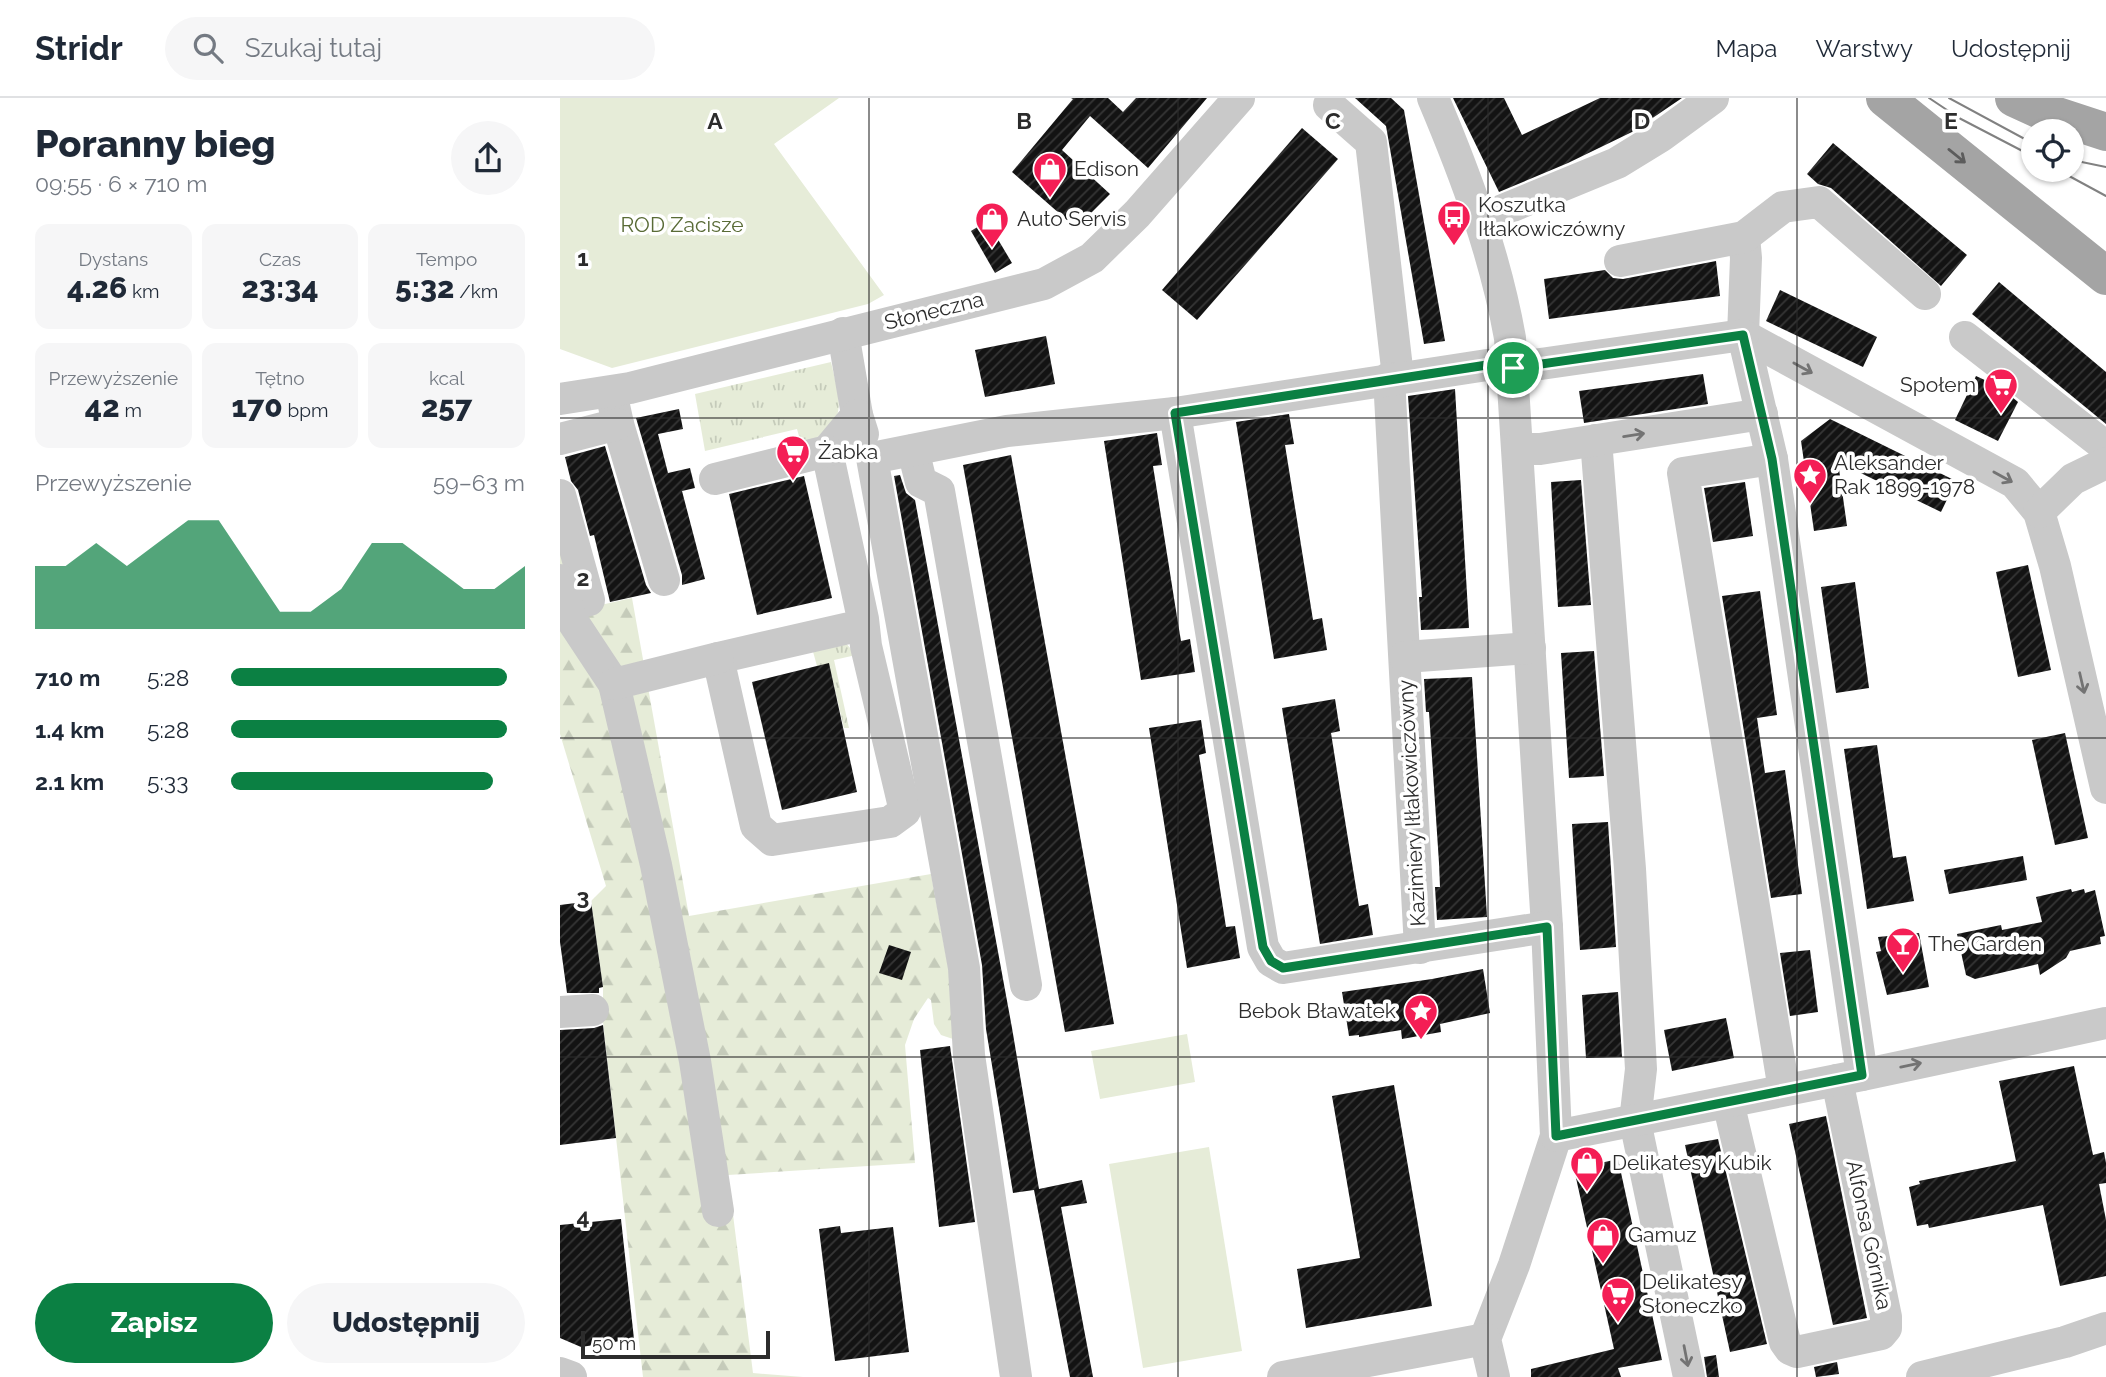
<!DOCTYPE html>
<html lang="pl">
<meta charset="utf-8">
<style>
:root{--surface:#fff;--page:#f6f6f7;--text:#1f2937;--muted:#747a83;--line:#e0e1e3;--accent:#0b8043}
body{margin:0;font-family:Raleway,sans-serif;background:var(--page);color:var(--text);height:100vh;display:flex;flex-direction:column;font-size:26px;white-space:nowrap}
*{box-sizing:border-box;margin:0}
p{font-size:23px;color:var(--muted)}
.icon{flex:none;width:38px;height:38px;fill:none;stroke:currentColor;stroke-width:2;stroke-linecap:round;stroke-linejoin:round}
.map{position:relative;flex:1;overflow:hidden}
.panel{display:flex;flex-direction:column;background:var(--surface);width:560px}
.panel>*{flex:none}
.fabs{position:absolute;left:1461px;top:21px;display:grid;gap:14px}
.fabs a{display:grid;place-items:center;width:63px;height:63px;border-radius:50%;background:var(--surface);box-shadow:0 2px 5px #0004;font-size:35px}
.scale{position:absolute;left:21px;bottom:18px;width:189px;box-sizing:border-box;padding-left:7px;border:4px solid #2c2c2c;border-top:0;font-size:19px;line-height:24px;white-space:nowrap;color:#2c2c2c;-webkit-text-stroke:5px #fff;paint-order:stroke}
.pin{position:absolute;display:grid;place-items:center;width:60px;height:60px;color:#fff;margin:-30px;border:4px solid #fff;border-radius:50%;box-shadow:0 2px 7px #0007}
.round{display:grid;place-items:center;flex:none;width:74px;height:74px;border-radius:37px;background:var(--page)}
.overview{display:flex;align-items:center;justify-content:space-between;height:119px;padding:0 35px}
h1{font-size:38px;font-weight:800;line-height:52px}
.stats{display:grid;grid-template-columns:repeat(3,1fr);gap:10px;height:119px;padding:7px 35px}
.stats div{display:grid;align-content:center;border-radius:14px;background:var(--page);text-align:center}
.stats b{font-size:30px;font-weight:800}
.stats small{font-size:19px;font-weight:400}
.stats p{font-size:19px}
.chart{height:196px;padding:14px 35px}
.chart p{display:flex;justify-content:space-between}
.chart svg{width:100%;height:126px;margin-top:7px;fill:var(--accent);opacity:.7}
.button{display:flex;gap:14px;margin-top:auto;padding:14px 35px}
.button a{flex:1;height:80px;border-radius:42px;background:var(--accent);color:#fff;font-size:28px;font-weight:800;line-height:80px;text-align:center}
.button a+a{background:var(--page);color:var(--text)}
ul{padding:0 35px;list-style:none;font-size:23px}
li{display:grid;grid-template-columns:112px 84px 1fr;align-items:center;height:52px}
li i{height:18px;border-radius:9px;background:var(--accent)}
header{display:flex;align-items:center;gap:42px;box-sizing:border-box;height:98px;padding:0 35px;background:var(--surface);border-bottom:2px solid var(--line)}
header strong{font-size:33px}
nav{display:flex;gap:38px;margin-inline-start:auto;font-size:24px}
.search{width:490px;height:63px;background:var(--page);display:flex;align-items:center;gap:18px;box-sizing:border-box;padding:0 24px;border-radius:38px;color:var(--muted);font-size:26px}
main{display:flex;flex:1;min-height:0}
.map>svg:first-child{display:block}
</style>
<header>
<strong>Stridr</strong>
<div class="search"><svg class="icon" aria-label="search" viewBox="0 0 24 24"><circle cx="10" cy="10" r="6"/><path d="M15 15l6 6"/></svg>Szukaj tutaj</div>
<nav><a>Mapa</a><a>Warstwy</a><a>Udostępnij</a></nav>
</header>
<main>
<section class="panel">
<div class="overview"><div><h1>Poranny bieg</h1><p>09:55 · 6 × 710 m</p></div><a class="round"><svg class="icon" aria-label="share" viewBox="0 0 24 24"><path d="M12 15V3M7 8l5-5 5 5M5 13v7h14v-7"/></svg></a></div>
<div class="stats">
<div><p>Dystans</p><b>4.26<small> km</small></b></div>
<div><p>Czas</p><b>23:34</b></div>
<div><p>Tempo</p><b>5:32<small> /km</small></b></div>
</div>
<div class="stats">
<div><p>Przewyższenie</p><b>42<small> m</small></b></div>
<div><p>Tętno</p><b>170<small> bpm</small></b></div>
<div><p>kcal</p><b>257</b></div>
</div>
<div class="chart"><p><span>Przewyższenie</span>59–63 m</p>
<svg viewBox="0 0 160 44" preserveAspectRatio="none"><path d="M0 44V22L10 22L20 14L30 22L40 14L50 6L60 6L70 22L80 38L90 38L100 30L110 14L120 14L130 22L140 30L150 30L160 22V44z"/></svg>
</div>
<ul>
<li><b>710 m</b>5:28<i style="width:94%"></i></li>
<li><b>1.4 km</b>5:28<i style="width:94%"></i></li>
<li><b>2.1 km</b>5:33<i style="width:89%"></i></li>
</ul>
<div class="button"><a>Zapisz</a><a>Udostępnij</a></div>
</section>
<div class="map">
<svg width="1546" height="1279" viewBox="0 0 1546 1279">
<defs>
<pattern id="grass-tufts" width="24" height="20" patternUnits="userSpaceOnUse" patternTransform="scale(1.75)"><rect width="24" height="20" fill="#e6ecd8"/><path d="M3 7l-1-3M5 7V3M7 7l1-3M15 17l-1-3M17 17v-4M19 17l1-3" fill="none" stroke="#c5cbba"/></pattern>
<pattern id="forest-firs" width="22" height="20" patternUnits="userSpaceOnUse" patternTransform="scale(1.75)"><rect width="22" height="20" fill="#e6ecd8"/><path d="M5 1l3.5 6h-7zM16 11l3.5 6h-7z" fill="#c5cbba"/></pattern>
<pattern id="building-hatch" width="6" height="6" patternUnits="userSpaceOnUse" patternTransform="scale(1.75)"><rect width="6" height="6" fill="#131313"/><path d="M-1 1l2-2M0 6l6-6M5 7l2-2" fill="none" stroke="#363636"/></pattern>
</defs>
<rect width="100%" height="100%" fill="#fff"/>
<g fill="url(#grass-tufts)">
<path d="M271 264C282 312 288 322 242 349L237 331 145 353 135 296Z"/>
<path d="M285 544 296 557 274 562 289 630H284L269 566 257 568 252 550Z"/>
</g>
<path fill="url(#forest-firs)" d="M0 444 18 512 72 500 129 818 371 776 403 950 393 941 381 937 374 926 371 902 368 900 354 921 345 947 355 1065 168 1077 193 1275 243 1279H83L43 924V889L31 803 46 788 0 636Z"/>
<g fill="#e6ecd8">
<path d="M0 0H279L214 46 324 197 308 206 52 270 0 251Z"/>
<path d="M627 936 635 984 540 1001 531 953Z"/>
<path d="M649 1049 682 1253 583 1270 549 1066Z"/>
</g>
<g fill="url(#building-hatch)">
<path d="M511 0H548L563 14 576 0H647L588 70 530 18 502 52 550 96 516 130 452 74 513 1Z"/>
<path d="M795 0H831L844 12 885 243 864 246 826 28Z"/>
<path d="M893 0H944L962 37 1040 0H1122L1072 34 1008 65 939 94Z"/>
<path d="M742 30 778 61 637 222 602 192Z"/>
<path d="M1273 45 1407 157 1381 188 1271 90 1258 86 1247 76Z"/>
<path d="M427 123 452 165 435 175 411 133Z"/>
<path d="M1156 163 1160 198 989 221 984 181 1045 172 1053 180 1063 181Z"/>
<path d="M1439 184 1546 274V326L1412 216Z"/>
<path d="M1220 192 1317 239 1303 269 1206 223Z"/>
<path d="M486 238 495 286 425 299 415 252Z"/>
<path d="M1143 276 1148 306 1024 325 1019 293Z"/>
<path d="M1416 278 1440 289 1458 304 1438 343 1395 322Z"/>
<path d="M895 291 909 530 861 532 859 499H862L848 298Z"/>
<path d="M119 311 123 331 98 336 108 375 130 370 135 390 122 393 145 481 122 487V477L76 320Z"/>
<path d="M729 316 734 346 725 347 753 522 762 520 767 552 714 561 676 324Z"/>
<path d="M1270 321 1396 383 1381 414 1278 364 1287 428 1254 433 1241 343Z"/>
<path d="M597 335 602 367 593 368 617 519 621 543 630 541 635 574 581 582 544 343Z"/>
<path d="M45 348 86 487 91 495 50 504 34 437 30 438 18 392 11 383 5 359Z"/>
<path d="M451 357 554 926 505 934 403 367Z"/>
<path d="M340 377 346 395 355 402 452 930 479 1091 522 1082 527 1105 501 1109 533 1279H510L474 1092 453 1095 426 931 422 867 334 378Z"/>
<path d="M244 378 272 500 197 517 169 396Z"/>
<path d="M1021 382 1031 507 998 509 991 384Z"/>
<path d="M1185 384 1193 438 1153 444 1144 390Z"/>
<path d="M1468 467 1491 572 1458 579 1436 474Z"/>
<path d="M1295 484 1309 590 1276 595 1261 489Z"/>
<path d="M1200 493 1217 617 1197 620 1205 675 1225 672 1242 796 1211 800 1162 498Z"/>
<path d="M1034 553 1044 678 1009 680 1001 555Z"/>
<path d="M269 565 297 694 222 712 192 584Z"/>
<path d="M912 579 927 819 877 822 875 789H880L879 765 869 614H866L864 581Z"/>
<path d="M775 601 780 633 771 635 780 692 799 808 808 806 813 837 760 846 722 610Z"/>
<path d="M641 622 646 655 639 657 666 829 675 828 680 860 627 870 589 630Z"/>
<path d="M1505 635 1528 740 1495 747 1472 642Z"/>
<path d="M1317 647 1333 760 1346 758 1354 803 1307 811 1284 651Z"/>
<path d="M1048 724 1056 849 1020 852 1012 726Z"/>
<path d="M1463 758 1467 782 1389 796 1384 772Z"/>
<path d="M1511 791 1512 794 1524 791 1525 795 1535 792 1545 838 1540 839 1541 846 1510 853 1506 860 1480 877 1478 866 1415 881 1406 877 1397 836 1441 827 1442 832 1482 824 1476 799Z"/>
<path d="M31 803 43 889 39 890V895H7L0 844V807Z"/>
<path d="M1359 835 1369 889 1327 897 1316 854 1321 853 1318 839Z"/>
<path d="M329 847 351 854 342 882 319 875Z"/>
<path d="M1250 852 1258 914 1230 918 1220 855Z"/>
<path d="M923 871 930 915 880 926 881 934 842 941 841 932 799 939V937L789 938 782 894 872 881Z"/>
<path d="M1058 894 1062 959 1026 960 1022 897Z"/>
<path d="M1166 920 1174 960 1112 973 1104 932Z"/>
<path d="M43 927 56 1040 0 1047V932L34 930Z"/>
<path d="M390 948 415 1124 379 1129 360 952Z"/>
<path d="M1514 968 1533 1057 1544 1054 1546 1065V1085L1539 1086 1546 1122V1178L1500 1188 1483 1107 1369 1130 1368 1126 1357 1128 1349 1089 1360 1086 1359 1083 1456 1063 1439 983Z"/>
<path d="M834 987 872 1208 746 1230 737 1171 800 1160 772 998Z"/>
<path d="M1266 1018 1307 1220 1273 1227 1229 1026Z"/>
<path d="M1158 1041 1207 1246 1170 1254 1125 1047Z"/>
<path d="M1058 1061 1102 1262 1058 1270 1061 1279H971V1271L1054 1251 1014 1071Z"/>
<path d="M61 1121 74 1241 21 1249 0 1240V1127Z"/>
<path d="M280 1128 281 1135 333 1129 349 1254 275 1263 259 1131Z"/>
<path d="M1156 1257 1159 1279H1147L1144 1259Z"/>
<path d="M1277 1264 1279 1276 1256 1279 1254 1269Z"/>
</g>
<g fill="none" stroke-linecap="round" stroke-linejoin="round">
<g stroke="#c9c9c9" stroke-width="32">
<path d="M873 0C906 78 935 156 950 240L987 829 996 1038 954 1167 925 1241 934 1279"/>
<path d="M769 7 811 44 838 279"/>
<path d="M921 121 1057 65 1101 38 1153 0"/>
<path d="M1184 139 1186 160 1183 237 1212 361 1302 977"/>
<path d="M1060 163 1184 139 1223 109 1259 104 1365 196"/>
<path d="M283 235 297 317 303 336"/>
<path d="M1183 237 1455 385 1479 414 1495 468 1546 690"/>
<path d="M1405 239 1546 349"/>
<path d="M829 280 860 850"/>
<path d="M51 294 58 326 104 482"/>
<path d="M0 301 70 290 484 186 532 160 577 116 679 0"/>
<path d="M615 315 703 849 711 863 723 870 987 829"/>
<path d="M297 317 267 353 303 521 306 548 345 713 330 724 212 742 196 728 158 560 302 527"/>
<path d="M0 341 58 326"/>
<path d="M1036 342 1070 771 1081 971 1075 1023 1129 1279"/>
<path d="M958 351H980L1202 316"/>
<path d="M353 352 361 384 379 393 466 887"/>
<path d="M1212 361 1123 375 1224 992"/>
<path d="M155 381 267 353"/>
<path d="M0 397 29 502 7 508"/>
<path d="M1479 414 1513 381 1546 365"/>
<path d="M0 482 11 521 54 586 96 767 135 963 158 1113"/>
<path d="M845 559 970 550"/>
<path d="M54 586 158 560"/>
<path d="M0 914 33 912"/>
<path d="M1168 1004 1225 1244 1230 1251 1237 1254 1321 1236 1326 1230V1219L1277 982"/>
<path d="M996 1038 1302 977 1546 925"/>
<path d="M0 1275 11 1279"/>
<path d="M456 1279 409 957 404 870 312 360 447 333 615 315 927 267 953 270 1183 237"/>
<path d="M723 1279 925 1241"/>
<path d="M1362 1279 1505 1244 1546 1230"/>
</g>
<g stroke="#a4a4a4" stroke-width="38">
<path d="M1325 0 1546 178"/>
<path d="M1454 0 1485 14 1546 34"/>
</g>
<g stroke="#818181" stroke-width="2">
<path d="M1369 0 1399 20 1474 59"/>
<path d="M1389 0 1474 46"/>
<path d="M1512 62 1546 69"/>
<path d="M1498 72 1546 98"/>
</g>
</g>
<defs><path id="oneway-shaft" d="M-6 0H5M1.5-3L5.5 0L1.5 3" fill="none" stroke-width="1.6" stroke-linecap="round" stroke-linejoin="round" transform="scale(1.75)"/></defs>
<use stroke="#5c5c5c" href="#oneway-shaft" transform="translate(1397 58) rotate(39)"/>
<g stroke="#737373">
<use href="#oneway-shaft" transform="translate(1243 270) rotate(29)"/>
<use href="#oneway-shaft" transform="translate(1074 337) rotate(-9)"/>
<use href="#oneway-shaft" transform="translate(1443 379) rotate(29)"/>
<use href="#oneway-shaft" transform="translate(1522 585) rotate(77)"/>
<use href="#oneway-shaft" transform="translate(1351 967) rotate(-12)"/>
<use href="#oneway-shaft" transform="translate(1126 1258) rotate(79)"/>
</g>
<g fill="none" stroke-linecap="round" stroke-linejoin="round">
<g stroke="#fff" stroke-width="14">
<path id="route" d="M1183 237 1212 361 1302 977 996 1038 987 829 723 870 711 863 703 849 615 315 927 267 953 270Z"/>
</g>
<use href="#route" stroke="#0b8043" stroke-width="9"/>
</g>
<path fill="none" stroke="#2c2c2c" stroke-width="2" stroke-opacity="0.55" d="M309 0V1279M618 0V1279M928 0V1279M1237 0V1279M0 320H1546M0 640H1546M0 959H1546"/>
<defs>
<g id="shop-pin" transform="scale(1.75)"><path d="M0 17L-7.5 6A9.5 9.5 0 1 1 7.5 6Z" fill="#f41e55" stroke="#fff"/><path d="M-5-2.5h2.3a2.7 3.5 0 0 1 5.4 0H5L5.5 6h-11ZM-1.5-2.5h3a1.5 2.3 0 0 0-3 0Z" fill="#fff"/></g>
<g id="bus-pin" transform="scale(1.75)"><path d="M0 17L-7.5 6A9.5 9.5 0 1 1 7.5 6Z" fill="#f41e55" stroke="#fff"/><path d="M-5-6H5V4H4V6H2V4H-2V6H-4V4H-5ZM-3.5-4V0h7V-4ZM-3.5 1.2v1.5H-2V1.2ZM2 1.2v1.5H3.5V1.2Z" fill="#fff"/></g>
<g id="supermarket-pin" transform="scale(1.75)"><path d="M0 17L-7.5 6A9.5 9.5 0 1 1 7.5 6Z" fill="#f41e55" stroke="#fff"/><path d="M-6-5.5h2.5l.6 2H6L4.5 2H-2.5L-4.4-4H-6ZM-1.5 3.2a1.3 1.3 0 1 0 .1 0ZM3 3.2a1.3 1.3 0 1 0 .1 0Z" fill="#fff"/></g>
<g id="sight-pin" transform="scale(1.75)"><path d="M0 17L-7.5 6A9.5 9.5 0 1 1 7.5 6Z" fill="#f41e55" stroke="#fff"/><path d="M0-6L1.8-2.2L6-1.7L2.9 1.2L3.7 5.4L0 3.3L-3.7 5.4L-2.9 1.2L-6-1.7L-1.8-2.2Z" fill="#fff"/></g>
<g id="bar-pin" transform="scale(1.75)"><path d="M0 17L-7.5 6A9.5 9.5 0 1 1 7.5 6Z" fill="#f41e55" stroke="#fff"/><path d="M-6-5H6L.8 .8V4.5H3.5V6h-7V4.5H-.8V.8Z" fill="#fff"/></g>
</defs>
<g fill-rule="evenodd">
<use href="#shop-pin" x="490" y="71"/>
<use href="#bus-pin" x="894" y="119"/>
<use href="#shop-pin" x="432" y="121"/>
<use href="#supermarket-pin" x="1441" y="287"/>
<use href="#supermarket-pin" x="233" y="354"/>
<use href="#sight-pin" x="1250" y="377"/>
<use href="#bar-pin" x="1343" y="846"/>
<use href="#sight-pin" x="861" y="913"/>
<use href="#shop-pin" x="1027" y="1065"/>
<use href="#shop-pin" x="1043" y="1137"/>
<use href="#supermarket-pin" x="1058" y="1196"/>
</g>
<g text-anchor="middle" stroke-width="7" stroke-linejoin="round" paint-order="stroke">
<g font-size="21" fill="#2c2c2c" stroke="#fff" text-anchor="start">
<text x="514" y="78">Edison</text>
<text x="918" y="114">Koszutka<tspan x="918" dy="24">Iłłakowiczówny</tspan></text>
<text x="457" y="128">Auto Servis</text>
<text x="1416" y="294" text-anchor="end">Społem</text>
<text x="258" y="361">Żabka</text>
<text x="1274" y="372">Aleksander<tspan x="1274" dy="24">Rak 1899-1978</tspan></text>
<text x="1368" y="853">The Garden</text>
<text x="836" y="920" text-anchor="end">Bebok Bławatek</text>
<text x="1052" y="1072">Delikatesy Kubik</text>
<text x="1068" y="1144">Gamuz</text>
<text x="1082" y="1191">Delikatesy<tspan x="1082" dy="24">Słoneczko</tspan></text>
</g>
<g font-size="21" fill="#596b36" stroke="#fff">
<text x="122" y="134">ROD Zacisze</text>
</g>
<g font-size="21" fill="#2c2c2c" stroke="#fff">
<text transform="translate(374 213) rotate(-14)" y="7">Słoneczna</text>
<text transform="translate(852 705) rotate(-93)" y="7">Kazimiery Iłłakowiczówny</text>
<text transform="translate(1309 1137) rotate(78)" y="7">Alfonsa Górnika</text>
</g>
</g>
<g font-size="23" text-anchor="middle" font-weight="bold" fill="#2c2c2c" stroke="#fff" stroke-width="7" stroke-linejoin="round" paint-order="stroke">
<text x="155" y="31">A</text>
<text x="464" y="31">B</text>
<text x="773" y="31">C</text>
<text x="1082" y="31">D</text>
<text x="1391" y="31">E</text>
<text x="23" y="168">1</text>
<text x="23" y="488">2</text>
<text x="23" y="807">3</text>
<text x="23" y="1127">4</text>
</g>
</svg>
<div class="fabs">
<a><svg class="icon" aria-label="locate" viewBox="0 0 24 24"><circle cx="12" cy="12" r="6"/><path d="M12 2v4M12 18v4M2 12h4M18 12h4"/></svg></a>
</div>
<div class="scale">50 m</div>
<div class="pin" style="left:953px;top:270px;background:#1e9e55"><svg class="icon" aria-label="arrive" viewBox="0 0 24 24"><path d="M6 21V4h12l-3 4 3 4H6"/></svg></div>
</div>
</main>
